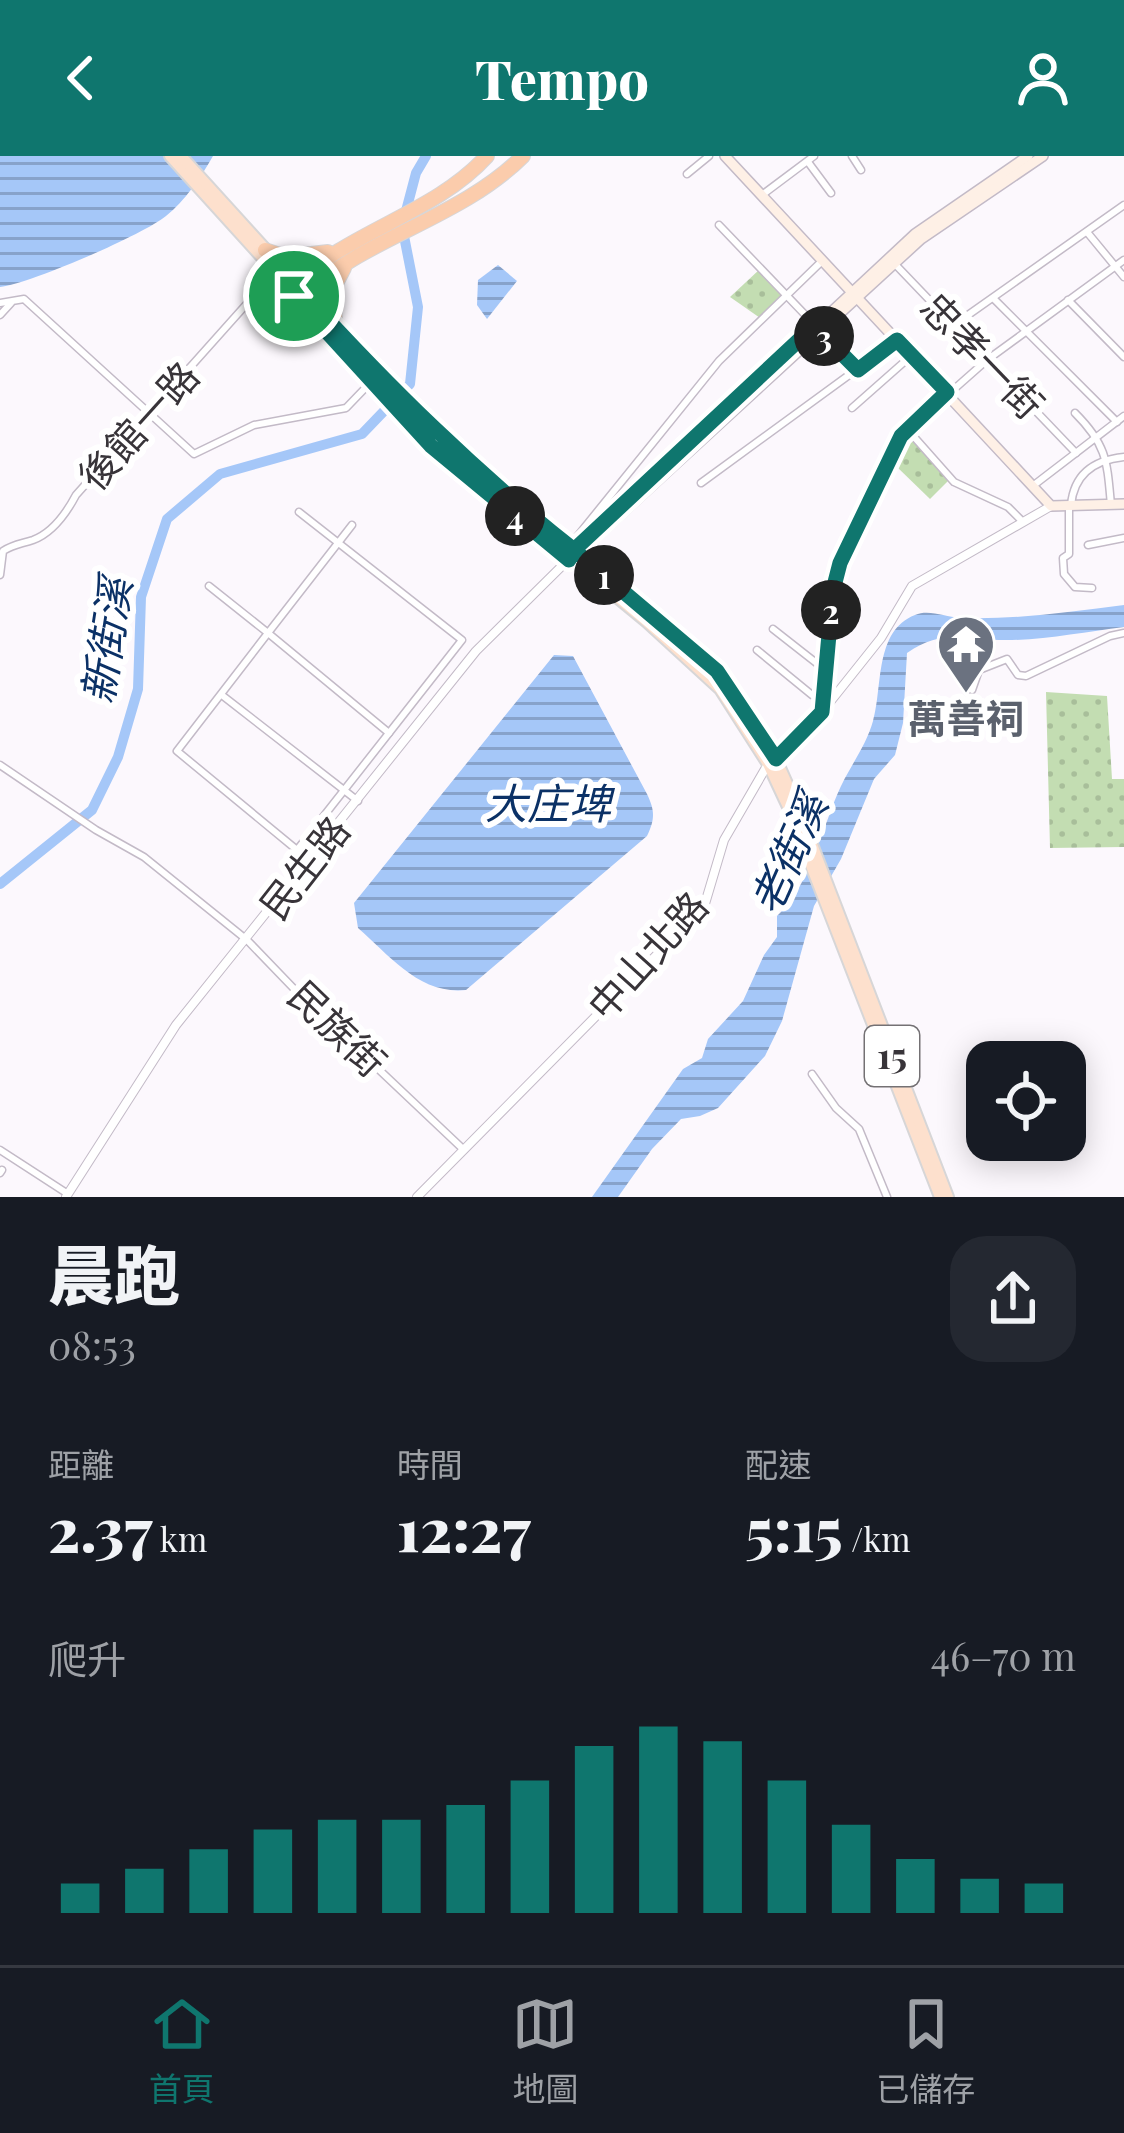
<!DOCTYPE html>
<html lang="zh-TW">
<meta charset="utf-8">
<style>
:root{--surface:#171b24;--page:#242831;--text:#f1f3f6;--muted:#9ea1a6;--line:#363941;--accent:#0f766e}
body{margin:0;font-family:"Playfair Display","Noto Sans TC",serif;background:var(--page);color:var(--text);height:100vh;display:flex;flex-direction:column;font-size:45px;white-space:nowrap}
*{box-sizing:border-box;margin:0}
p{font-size:39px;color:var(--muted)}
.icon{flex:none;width:66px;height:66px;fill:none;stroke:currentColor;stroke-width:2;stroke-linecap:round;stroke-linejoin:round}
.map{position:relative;height:1041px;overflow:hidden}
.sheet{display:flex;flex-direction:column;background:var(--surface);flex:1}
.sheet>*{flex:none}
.fabs{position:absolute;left:966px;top:885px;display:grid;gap:24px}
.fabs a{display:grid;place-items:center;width:120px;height:120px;border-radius:24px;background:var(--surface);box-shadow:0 6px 30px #0003;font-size:60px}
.pin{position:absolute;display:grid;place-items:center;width:102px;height:102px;color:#fff;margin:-51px;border:6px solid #fff;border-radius:50%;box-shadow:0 3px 12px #0007}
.km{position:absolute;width:60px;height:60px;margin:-30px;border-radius:50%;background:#222;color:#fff;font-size:33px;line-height:60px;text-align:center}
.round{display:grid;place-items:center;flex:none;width:126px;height:126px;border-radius:36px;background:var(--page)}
.summary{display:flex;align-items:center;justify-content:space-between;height:204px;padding:0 48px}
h1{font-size:66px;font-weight:800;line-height:90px}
.stats{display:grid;grid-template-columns:repeat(3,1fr);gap:18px;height:204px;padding:12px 48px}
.stats div{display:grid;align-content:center}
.stats b{font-size:60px;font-weight:800}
.stats small{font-size:33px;font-weight:400}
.stats p{font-size:33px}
.chart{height:336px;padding:24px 48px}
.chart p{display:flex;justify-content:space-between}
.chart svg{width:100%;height:216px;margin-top:12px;stroke:var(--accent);stroke-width:6}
header{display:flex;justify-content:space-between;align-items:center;height:156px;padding:0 48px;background:var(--accent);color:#fff;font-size:54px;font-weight:800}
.dock{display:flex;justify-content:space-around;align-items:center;height:168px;border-top:3px solid var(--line);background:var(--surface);font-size:33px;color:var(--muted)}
.dock a{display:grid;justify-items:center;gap:6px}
.dock .active{color:var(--accent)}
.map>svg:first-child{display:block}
</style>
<header><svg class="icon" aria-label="back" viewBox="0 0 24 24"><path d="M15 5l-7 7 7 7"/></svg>Tempo<svg class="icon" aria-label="person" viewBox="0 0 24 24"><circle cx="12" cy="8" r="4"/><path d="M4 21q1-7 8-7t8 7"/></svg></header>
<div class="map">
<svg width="1124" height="1041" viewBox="0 0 1124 1041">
<defs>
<pattern id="park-dots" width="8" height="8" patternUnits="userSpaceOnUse" patternTransform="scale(3)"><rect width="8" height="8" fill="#c3ddb2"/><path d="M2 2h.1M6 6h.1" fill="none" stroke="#a8be9a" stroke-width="1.8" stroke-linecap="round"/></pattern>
<pattern id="water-rules" width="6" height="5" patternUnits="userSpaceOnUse" patternTransform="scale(3)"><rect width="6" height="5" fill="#a5c7f8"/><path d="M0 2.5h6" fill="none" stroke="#87a2ca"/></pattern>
</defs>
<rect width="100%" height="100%" fill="#fcf8fd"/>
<g fill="url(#park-dots)">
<path d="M760 113 786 141 763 164 730 141Z"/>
<path d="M910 280 950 323 930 343 897 311 904 284Z"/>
<path d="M1046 536 1107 540 1112 623H1124V691L1050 692Z"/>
</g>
<g fill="url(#water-rules)">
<path d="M0 0H213C201 21 185 45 166 60 143 79 29 128 0 131Z"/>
<path d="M498 109 517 125 487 163 477 149 478 124Z"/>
<path d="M1124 449V471C1083 476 1040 485 999 484 960 483 943 473 907 497L903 567 895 599 874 623 841 703 814 750 782 865 765 900 718 952 700 960 681 963 652 993 618 1041H592L683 913 702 902 708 883 743 845 764 799 777 781V760C808 732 821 677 837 639 847 614 866 591 873 565 883 531 874 475 915 459 929 453 945 461 960 462 1015 464 1069 456 1124 449Z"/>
<path d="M554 499 573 500 647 638C655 655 655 663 647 680L466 834C420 839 390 800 358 772L354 747Z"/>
</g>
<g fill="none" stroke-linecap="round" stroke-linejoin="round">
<path stroke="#a5c7f8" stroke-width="10" d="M0 728 92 654 118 601 138 533 141 441 167 363 220 318 362 278 410 228 418 151 402 70 416 17 426 0"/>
<g stroke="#c3bac7" stroke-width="9">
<g id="minor">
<path d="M852 0 861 14"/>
<path d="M808 6 831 37"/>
<path d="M687 18 709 0"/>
<path d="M762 39 814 0"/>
<path d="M719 69 858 214"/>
<path d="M1087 76 1124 121"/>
<path d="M892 105 1076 297"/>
<path d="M993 142 1117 266"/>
<path d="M1068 144 1124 201"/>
<path d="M0 147 24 143 194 298 254 269 346 252 371 226"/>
<path d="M0 159 11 147"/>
<path d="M951 171 1124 49"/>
<path d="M852 252 912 199"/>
<path d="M1075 257C1107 289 1107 305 1111 349"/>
<path d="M907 273 954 326 1008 351 1023 366"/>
<path d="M701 327 897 184"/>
<path d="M1034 329 1124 260"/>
<path d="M1071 349C1074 318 1094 304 1124 301"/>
<path d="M1069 352V398L1063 402 1064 418 1075 431 1092 432"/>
<path d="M299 356 462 484 389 577"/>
<path d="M1088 389 1124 382"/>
<path d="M574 394 576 382 719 205 822 105"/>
<path d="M0 419 3 395C14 388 21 388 33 384 52 377 67 356 76 339L277 114"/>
<path d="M209 430 268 477 352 369"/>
<path d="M773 473 824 513"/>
<path d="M268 477 389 577 297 694 177 595Z"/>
<path d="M757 494 812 539 821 540"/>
<path d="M972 534 979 514 1007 503 1018 519 1026 520 1110 480 1124 477"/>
<path d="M223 540 358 645"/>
<path d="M822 556 836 418 901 280 987 204 1124 104"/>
<path d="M0 609 96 674 144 701 247 784 300 839 464 994"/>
<path d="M812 918 836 952 859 973 887 1041"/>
<path d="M0 994 68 1038"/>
<path d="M0 1017 2 1014"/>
</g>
</g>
<g stroke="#c3bac7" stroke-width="10">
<g id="tertiary">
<path d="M66 1041 176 869 476 495 569 403"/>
<path d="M417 1041 704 751 724 684 768 608 781 599 822 556 881 482 912 430 1051 350"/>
</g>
</g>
<g stroke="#c3bac7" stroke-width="12">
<g id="secondary">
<path d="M725 0 1051 350 1124 348"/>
<path d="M572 398 915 78 1028 0"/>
<path d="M574 401 921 83 1043 0"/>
</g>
</g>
<g stroke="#d7d6d7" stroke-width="14">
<g id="primary">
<path d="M170 0 432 289 647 466 720 533 768 608 789 653 940 1041"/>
<path d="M181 0 415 258 508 342 717 515 776 603 798 652 948 1041"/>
</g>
</g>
<g stroke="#d7d6d7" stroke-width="16">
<g id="motorway">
<path d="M265 94 286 101 328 96"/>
<path d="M295 128C351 74 434 58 487 0"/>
<path d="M304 138C369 80 461 62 523 0"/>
<path d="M336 174 332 135 344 112"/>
</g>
</g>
<use href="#minor" stroke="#fff" stroke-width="6"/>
<use href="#tertiary" stroke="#fff" stroke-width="8"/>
<use href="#secondary" stroke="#fef0e6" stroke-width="9"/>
<use href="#primary" stroke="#fde0cd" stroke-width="10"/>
<use href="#motorway" stroke="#fbccac" stroke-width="14"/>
</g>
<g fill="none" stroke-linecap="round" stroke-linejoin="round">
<g stroke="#fff" stroke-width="24">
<path id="route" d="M294 140 304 138C389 231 474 315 574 394L580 399 717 515 776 603 822 556 833 434 840 407 901 280 947 236 897 184 858 214 814 170 574 394 569 404 431 290 294 140"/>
</g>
<use href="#route" stroke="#0f766e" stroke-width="15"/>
</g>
<defs>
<g id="temple-pin" transform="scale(3)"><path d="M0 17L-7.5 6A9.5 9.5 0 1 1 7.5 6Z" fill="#6b7280" stroke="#fff"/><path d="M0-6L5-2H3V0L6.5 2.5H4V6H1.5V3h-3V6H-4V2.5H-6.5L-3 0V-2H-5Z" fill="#fff"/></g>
</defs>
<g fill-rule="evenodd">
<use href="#temple-pin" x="966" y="488"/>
</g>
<g text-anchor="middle" stroke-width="12" stroke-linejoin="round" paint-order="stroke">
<rect fill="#fff" stroke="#747174" stroke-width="3" x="865" y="870" width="54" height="60" rx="9"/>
<g font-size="36" font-weight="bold" fill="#383439">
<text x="892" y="913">15</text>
</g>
<g font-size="39" fill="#383439" stroke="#fff">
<text transform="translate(982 200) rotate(46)" y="14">忠孝一街</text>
<text transform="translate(139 270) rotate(-48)" y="14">後館一路</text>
<text transform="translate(305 712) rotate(-52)" y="14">民生路</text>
<text transform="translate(648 800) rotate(-48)" y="14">中山北路</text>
<text transform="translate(337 873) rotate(44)" y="14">民族街</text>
</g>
<g font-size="39" font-weight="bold" fill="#5b616d" stroke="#fff">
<text x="966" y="577">萬善祠</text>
</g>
<g font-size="42" font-style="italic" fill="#0b3166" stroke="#fff">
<text transform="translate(107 485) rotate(-81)" y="15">新街溪</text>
<text x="548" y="663">大庄埤</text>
<text transform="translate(789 698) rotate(-66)" y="15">老街溪</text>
</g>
</g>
</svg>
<div class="fabs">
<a><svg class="icon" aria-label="locate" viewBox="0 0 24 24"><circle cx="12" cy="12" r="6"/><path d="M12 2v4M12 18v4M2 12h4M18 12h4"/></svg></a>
</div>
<div class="pin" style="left:294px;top:140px;background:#1e9e55"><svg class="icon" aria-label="arrive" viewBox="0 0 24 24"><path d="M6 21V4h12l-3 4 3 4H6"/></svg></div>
<b class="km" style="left:604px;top:419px">1</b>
<b class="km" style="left:831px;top:454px">2</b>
<b class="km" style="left:824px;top:180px">3</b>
<b class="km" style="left:515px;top:360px">4</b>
</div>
<section class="sheet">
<div class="summary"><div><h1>晨跑</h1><p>08:53</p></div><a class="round"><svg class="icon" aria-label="share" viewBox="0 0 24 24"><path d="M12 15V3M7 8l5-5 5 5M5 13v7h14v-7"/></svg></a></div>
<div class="stats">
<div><p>距離</p><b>2.37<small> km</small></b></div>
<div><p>時間</p><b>12:27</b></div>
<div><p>配速</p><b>5:15<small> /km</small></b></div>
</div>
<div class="chart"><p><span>爬升</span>46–70 m</p>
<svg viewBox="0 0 160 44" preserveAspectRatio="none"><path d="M5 44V38M15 44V35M25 44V31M35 44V27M45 44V25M55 44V25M65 44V22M75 44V17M85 44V10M95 44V6M105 44V9M115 44V17M125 44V26M135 44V33M145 44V37M155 44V38"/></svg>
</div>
</section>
<nav class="dock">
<a class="active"><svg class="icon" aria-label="home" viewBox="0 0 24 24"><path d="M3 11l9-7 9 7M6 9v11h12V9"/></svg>首頁</a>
<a><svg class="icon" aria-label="map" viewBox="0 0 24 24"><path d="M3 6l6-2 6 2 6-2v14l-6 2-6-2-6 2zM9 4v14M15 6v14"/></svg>地圖</a>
<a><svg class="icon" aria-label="saved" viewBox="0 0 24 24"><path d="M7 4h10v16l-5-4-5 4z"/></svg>已儲存</a>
</nav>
